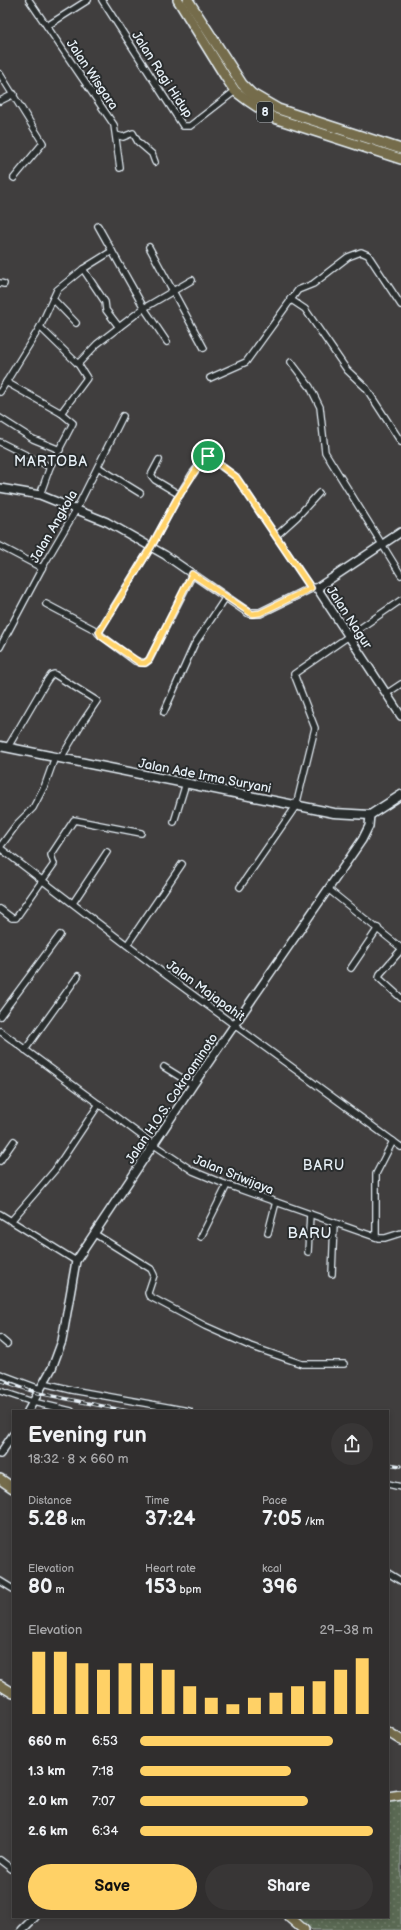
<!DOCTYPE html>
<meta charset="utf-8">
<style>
:root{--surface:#302e2e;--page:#383636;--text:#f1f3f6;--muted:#a8a8aa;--line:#4b4a4a;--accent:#ffd166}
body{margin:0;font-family:"Balsamiq Sans",sans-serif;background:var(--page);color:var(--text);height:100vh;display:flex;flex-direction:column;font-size:15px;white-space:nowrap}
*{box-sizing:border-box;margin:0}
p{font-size:13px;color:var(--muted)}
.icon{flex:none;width:22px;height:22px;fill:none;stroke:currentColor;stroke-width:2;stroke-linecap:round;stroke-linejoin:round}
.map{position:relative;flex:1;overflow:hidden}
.details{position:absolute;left:12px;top:1410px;width:377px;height:508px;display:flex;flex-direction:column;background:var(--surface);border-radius:0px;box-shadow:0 2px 6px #0003,0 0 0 1px var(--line)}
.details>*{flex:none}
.pin{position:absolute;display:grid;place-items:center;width:34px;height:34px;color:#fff;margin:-17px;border:2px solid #fff;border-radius:50%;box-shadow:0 1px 4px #0007}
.round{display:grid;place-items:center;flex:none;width:42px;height:42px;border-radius:21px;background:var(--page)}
.head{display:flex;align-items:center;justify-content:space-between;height:68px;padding:0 16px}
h1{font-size:22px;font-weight:800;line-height:30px}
.stats{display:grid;grid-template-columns:repeat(3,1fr);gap:6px;height:68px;padding:4px 16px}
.stats div{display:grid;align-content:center}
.stats b{font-size:20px;font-weight:800}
.stats small{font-size:11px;font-weight:400}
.stats p{font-size:11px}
.chart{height:112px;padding:8px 16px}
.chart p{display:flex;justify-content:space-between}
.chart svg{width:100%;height:72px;margin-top:4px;stroke:var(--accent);stroke-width:6}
.action{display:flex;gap:8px;margin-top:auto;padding:8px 16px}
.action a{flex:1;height:46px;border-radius:24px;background:var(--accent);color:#111;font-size:16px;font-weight:800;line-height:46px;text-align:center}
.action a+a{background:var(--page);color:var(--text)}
ul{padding:0 16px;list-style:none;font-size:13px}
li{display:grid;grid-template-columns:64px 48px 1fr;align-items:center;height:30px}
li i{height:10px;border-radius:5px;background:var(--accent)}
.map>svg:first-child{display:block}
</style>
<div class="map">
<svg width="401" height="1930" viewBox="0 0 401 1930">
<defs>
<pattern id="green-dots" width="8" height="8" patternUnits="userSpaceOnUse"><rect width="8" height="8" fill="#5a6952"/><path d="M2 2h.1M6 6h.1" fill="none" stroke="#727f6c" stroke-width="1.8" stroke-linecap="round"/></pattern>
</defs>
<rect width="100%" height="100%" fill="#403e3e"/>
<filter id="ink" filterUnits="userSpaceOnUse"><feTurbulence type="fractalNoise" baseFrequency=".025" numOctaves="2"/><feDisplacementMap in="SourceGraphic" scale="8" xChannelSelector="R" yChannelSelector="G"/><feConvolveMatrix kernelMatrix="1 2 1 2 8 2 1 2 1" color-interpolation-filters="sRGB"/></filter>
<g filter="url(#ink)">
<path fill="url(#green-dots)" stroke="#a1ada5" d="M401 1799V1930H312L297 1917H388V1801Z"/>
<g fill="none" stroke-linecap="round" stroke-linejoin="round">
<g stroke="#e8f1f8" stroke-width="8">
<g id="minor">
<path d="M29 0 114 125 120 168"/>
<path d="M102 0 183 126H190L235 91"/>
<path d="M47 26 88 0"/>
<path d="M0 74 43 143 14 178"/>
<path d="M0 101 14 94"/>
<path d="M116 135 123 137 133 133 138 142 152 154 155 162"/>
<path d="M98 226 144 308 167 342"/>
<path d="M149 247 204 348"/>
<path d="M83 269 105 302 106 310 119 327"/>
<path d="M0 283 4 284"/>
<path d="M53 299 76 323"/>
<path d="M290 299 305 309 347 370 366 388 401 442"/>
<path d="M40 327 78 364 87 378 61 413"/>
<path d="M291 362 310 387 320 407 325 452 401 575"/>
<path d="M78 364 97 344 144 308 192 280"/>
<path d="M210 378 246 362 298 290 313 284 348 257 361 252 368 255 401 305"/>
<path d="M6 382 61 413 73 423 50 467 40 495"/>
<path d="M0 392 40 327 57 290 83 269 112 251"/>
<path d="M0 418 33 439 60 450"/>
<path d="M0 442 50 467"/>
<path d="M159 460 151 475 155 480 180 495"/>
<path d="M98 467 140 493"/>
<path d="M276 536 297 517 319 493"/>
<path d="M0 546 42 568"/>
<path d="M193 574 149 660 145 663 135 661 98 633 151 547 177 499 192 474 207 456 236 477 311 588"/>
<path d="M46 604 99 632"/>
<path d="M0 647 42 568 76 510 123 416"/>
<path d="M386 694 401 684"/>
<path d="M164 712 194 645 226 597"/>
<path d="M8 747 46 682 51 675 54 674 97 701 82 723 61 758"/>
<path d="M174 822 186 783"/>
<path d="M0 847 17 824 33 808 45 785 55 757"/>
<path d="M0 848 166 975 401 1147"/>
<path d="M240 887 296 806 315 728 294 674 401 600"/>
<path d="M328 889 401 948"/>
<path d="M73 903 107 852"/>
<path d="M0 909 12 918H16L54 864 51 855 74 820 141 833"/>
<path d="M127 945 182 864"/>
<path d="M401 950 380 974 379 978 401 998"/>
<path d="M351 968 378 928"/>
<path d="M0 1016 60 935"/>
<path d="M0 1031 154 1145 193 1171 222 1183 378 1238H385L401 1233"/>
<path d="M25 1050 78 976"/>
<path d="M164 1067 193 1085"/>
<path d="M0 1161 14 1141"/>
<path d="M0 1214 76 1261"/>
<path d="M11 1221 55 1170 99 1104"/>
<path d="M268 1233 276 1202"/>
<path d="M95 1234 151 1269 154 1275 148 1293 149 1296 205 1326 250 1346 302 1364H344"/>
<path d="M201 1237 227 1185"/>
<path d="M376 1237V1174L393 1141"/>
<path d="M308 1252 310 1214"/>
<path d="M332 1274 334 1223"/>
<path d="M0 1338 7 1344"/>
<path d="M0 1374 40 1389"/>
<path d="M44 1383 72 1390 189 1411"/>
<path d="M0 1391 33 1402 71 1411"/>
<path d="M388 1484 401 1487"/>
<path d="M388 1573 401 1581"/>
<path d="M0 1581 13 1589"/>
<path d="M0 1860 13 1870"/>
</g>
</g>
<g stroke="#e8f1f8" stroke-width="10">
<g id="tertiary">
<path d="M0 488 40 495 107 522 165 555 249 613H260L311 588H317L401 716"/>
<path d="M317 588 401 532"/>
<path d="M28 1411 52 1368 62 1341 76 1261 193 1085 362 840 369 826 370 815"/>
<path d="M0 1454 13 1435"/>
<path d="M22 1930 35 1917"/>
</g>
</g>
<g stroke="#e8f1f8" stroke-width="11">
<path id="secondary" d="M0 746 334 813 370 815 401 795"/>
</g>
<g stroke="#e8f1f8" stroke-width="12">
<g id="primary">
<path d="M0 1479 13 1488"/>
<path d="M0 1685 13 1693"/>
<path d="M388 1732 401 1740"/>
<path d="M388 1797 401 1795"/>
<path d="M289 1917 304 1930"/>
</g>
</g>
<g stroke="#e8f1f8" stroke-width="12">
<g id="trunk">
<path d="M178 0 225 76 235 91 247 100 274 118 401 159"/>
<path d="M188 0 242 84 252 94 278 109 401 149"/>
</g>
</g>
<use href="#minor" stroke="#2a2d2e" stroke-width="5.5"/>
<use href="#tertiary" stroke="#2a2d2e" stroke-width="7"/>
<use href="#secondary" stroke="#2a2d2e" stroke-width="8"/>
<use href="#primary" stroke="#746c4b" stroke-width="9"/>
<use href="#trunk" stroke="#746c4b" stroke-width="9"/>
<g stroke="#e8f1f8" stroke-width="3.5">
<g id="rail">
<path d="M0 1380 38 1393 127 1411"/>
<path d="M388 1464 401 1466"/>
</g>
</g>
<use href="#rail" stroke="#2a2d2e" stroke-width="2" stroke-dasharray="6" stroke-linecap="butt"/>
</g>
</g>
<g fill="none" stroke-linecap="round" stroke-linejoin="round" filter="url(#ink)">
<g stroke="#fff" stroke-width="8">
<path id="route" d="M205 456H208L236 477 311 588 260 613 252 614 192 574 149 660 145 663H140L101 636 99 632 151 547 177 499Z"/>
</g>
<use href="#route" stroke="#ffd166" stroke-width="5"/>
</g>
<g text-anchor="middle" stroke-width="4" stroke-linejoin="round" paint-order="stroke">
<rect fill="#2a2d2e" stroke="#afb6bb" stroke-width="1" x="257" y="102" width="16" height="20" rx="3"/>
<g font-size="12" font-weight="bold" fill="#e8f1f8">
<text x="265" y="116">8</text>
</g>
<g font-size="13" fill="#e8f1f8" stroke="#2a2d2e">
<text transform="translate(93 74) rotate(56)" y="5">Jalan Wisgara</text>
<text transform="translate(163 74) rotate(57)" y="5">Jalan Ragi Hidup</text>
<text transform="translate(53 526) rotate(-60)" y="5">Jalan Angkola</text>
<text transform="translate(350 617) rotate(57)" y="5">Jalan Nagur</text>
<text transform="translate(205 775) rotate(11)" y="5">Jalan Ade Irma Suryani</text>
<text transform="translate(206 990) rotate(36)" y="5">Jalan Majapahit</text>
<text transform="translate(171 1098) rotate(-56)" y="5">Jalan H.O.S. Cokroaminoto</text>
<text transform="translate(234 1174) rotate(22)" y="5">Jalan Sriwijaya</text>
</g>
<g font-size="14" letter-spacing="1" fill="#e8f1f8" stroke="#2a2d2e">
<text x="51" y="466">MARTOBA</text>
<text x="324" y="1170">BARU</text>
</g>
<g font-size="15" letter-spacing="1" fill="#e8f1f8" stroke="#2a2d2e">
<text x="310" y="1238">BARU</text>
</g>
</g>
</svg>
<div class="pin" style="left:208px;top:456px;background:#1e9e55"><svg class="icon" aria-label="arrive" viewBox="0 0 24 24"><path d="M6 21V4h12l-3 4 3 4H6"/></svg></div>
<section class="details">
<div class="head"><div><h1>Evening run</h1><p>18:32 · 8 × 660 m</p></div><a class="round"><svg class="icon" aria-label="share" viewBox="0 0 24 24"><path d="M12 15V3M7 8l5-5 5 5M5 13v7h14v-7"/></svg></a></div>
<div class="stats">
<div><p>Distance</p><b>5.28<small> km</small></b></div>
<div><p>Time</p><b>37:24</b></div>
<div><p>Pace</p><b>7:05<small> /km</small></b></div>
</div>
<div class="stats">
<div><p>Elevation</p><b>80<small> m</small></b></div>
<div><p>Heart rate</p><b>153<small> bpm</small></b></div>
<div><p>kcal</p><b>396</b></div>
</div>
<div class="chart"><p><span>Elevation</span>29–38 m</p>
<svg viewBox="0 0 160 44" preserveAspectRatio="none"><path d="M5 44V6M15 44V6M25 44V13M35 44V17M45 44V13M55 44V13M65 44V17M75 44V27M85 44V34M95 44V38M105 44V34M115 44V31M125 44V27M135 44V24M145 44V17M155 44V10"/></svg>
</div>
<ul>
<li><b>660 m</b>6:53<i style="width:83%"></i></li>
<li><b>1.3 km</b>7:18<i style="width:65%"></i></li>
<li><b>2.0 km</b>7:07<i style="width:72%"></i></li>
<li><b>2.6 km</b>6:34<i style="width:100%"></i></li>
</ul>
<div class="action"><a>Save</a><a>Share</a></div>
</section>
</div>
